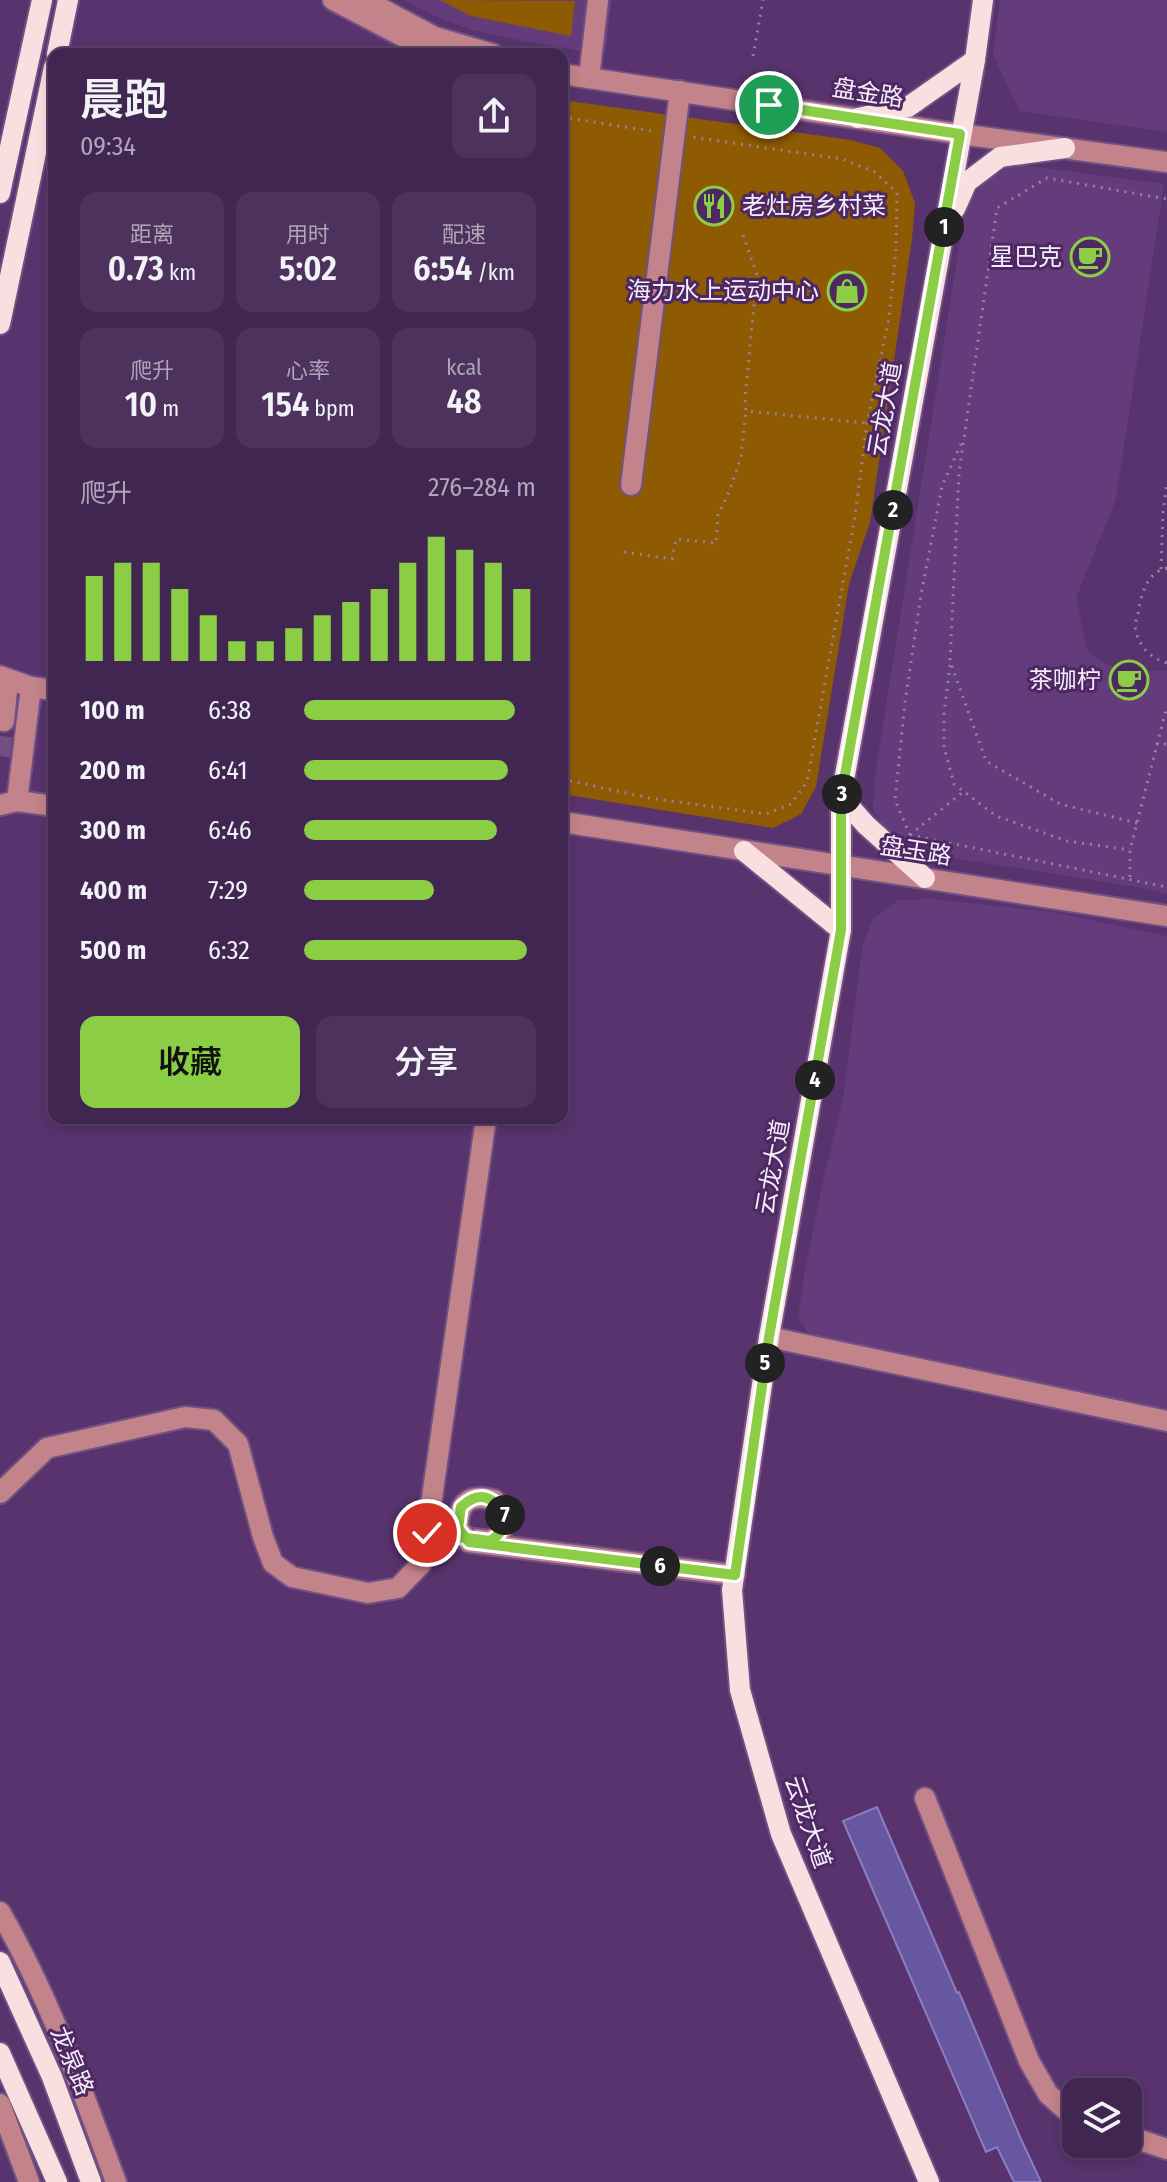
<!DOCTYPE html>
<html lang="zh">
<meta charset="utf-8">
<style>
:root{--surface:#422652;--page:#4c325c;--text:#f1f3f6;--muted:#aea5b8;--line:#5a4369;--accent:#8bce46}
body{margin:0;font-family:"Fira Sans Condensed","Noto Sans SC",sans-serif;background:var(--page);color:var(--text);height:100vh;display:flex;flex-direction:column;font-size:30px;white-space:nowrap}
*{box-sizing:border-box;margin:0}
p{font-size:26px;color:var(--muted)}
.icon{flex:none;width:44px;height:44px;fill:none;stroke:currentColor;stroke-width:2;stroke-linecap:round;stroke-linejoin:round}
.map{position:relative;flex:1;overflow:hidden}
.details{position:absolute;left:48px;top:48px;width:520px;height:1076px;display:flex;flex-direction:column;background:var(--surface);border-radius:16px;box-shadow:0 4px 12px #0003,0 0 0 2px var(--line)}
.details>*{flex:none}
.buttons{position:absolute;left:1062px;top:2078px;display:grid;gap:16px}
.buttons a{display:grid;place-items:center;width:80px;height:80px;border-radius:16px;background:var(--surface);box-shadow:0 4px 12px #0003,0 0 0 2px var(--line);font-size:40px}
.pin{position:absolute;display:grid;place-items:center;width:68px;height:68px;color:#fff;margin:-34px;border:4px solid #fff;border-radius:50%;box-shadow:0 2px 8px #0007}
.km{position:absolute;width:40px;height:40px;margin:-20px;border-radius:50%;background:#222;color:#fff;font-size:22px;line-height:40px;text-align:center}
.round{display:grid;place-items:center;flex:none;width:84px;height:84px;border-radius:16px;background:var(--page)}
.summary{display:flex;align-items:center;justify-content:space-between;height:136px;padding:0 32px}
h1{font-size:44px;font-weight:600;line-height:60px}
.figures{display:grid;grid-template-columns:repeat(3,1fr);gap:12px;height:136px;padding:8px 32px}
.figures div{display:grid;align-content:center;border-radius:16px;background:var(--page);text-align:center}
.figures b{font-size:34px;font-weight:600}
.figures small{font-size:22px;font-weight:400}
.figures p{font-size:22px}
.chart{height:224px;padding:16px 32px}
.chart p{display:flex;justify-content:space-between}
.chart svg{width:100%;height:144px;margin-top:8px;stroke:var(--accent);stroke-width:6}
.action{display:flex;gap:16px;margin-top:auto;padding:16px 32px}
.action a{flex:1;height:92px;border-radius:16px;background:var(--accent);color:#111;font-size:32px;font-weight:600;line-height:92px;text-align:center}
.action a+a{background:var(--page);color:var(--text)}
ul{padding:0 32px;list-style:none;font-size:26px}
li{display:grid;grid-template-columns:128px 96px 1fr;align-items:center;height:60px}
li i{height:20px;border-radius:10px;background:var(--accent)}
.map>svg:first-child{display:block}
</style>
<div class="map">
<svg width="1167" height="2182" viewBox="0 0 1167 2182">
<rect width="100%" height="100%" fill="#58336d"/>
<g fill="#643c7c">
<path d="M404 0H612L605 55 503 37 469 29 435 16Z"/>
<path d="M1000 0H1167V132L1020 111 993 55Z"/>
<path d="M1014 164 1164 184 1116 499 1076 598 1088 653 1125 674 1167 670V894L1149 889 923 853 890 836 873 809 875 775 965 210 983 183Z"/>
<path d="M931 899 1052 912 1167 936V1410L810 1335 798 1317 805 1271 821 1190 843 1100 863 943 873 919 899 900Z"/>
</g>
<g fill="#8e5b02">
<path d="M440 0 575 1 571 36 471 16Z"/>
<path d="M562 100 851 140 880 148 903 171 915 203 912 239 870 522 849 584 816 787 801 814 773 828 562 794Z"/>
</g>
<path fill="#6757a0" stroke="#8b7ec3" stroke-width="2" d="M877 1807 957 1993 959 1992 1020 2137 1041 2182H1014L997 2147 986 2152 843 1821Z"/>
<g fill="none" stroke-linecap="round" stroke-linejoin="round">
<path stroke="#704f82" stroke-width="20" stroke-dasharray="20 10" stroke-linecap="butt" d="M0 756 4 721"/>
<g stroke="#715184" stroke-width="24">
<g id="minor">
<path d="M333 0 425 48 429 54"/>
<path d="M365 0 435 37 493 54"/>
<path d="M562 74 960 134 1167 162"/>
<path d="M589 78 598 0"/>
<path d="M631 485 680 91"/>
<path d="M0 676 31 687 54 690"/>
<path d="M4 721 8 679"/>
<path d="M17 801 31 687"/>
<path d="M0 805 17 801 54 806"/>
<path d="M562 822 1167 916"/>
<path d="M769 1337 1167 1421"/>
<path d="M0 1493 47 1448 185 1417 214 1420 238 1444 263 1537 273 1563 292 1577 368 1593 398 1588 421 1564 427 1533 486 1118"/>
<path d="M427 1533 490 1541C510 1529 508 1515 494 1500"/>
<path d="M469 1542 735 1575"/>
<path d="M925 1798 1029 2061 1048 2094 1076 2119"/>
<path d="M0 1912C49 1996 82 2090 116 2182"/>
<path d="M0 2104 29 2182"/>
<path d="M1128 2136 1167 2149"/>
</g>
</g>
<g stroke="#715184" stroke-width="24">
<g id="major">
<path d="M57 54 68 0"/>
<path d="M858 118 908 107 975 60"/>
<path d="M0 193 42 0"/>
<path d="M955 209 967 182 1000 157 1065 148"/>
<path d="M0 324 54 67"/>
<path d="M841 797 866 825 925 878"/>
<path d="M744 851 841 930"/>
<path d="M0 1962 52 2077 91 2182"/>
<path d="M0 2053 57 2182"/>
<path d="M929 2182 781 1834 740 1690 732 1590 769 1337 841 930V797L975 60 983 0"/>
</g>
</g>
<g stroke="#987fa7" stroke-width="3" stroke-dasharray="2 6" stroke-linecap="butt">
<path d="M753 56 763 0"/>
<path d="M562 117 657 132"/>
<path d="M743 235 757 275 745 398 746 411 867 423"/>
<path d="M624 552 672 559 676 539 716 543 718 515 729 492 741 457 746 411"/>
<path d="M1167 568C1146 572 1141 596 1138 614 1137 615 1135 625 1135 626 1137 645 1150 658 1167 663"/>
<path d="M1161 569 1163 513 1167 481"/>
<path d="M950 665 944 714V747L954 784 996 816 1067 841 1130 850"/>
<path d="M1156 744H1167"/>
<path d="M562 779 649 798 766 814 791 804 807 782 855 516 867 423 889 318 896 249 897 193 875 172 842 159 692 137"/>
<path d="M1137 823 1060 804 986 761 950 661 959 473 997 208 1047 178 1167 199"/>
<path d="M910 835 895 800 905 702 921 595 942 486 962 442"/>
<path d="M910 835 1167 887"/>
<path d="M910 835 963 792"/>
<path d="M1130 877V850L1167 706"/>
</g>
<use href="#minor" stroke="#c2838a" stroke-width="20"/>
<use href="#major" stroke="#fadfe1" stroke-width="20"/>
<g stroke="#715184" stroke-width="24" stroke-linecap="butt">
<path id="minor-bridge" d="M469 1542 458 1528C458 1503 469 1493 494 1500"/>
</g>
<use href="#minor-bridge" stroke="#c2838a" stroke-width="20"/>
</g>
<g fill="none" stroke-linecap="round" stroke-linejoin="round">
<g stroke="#fff" stroke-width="16">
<path id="route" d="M427 1533 490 1541C502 1534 505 1526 505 1513 491 1495 478 1491 461 1507L458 1528 469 1542 735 1575 769 1337 841 930V797L960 134 769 105"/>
</g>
<use href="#route" stroke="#8bce46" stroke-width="10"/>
</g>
<defs>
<g id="restaurant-ring" transform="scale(2)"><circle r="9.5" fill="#4d2862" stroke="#8bce46" stroke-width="1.5"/><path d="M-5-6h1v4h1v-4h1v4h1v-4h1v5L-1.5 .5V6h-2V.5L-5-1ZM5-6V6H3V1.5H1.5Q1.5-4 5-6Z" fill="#8bce46"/></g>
<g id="cafe-ring" transform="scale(2)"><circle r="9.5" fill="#4d2862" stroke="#8bce46" stroke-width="1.5"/><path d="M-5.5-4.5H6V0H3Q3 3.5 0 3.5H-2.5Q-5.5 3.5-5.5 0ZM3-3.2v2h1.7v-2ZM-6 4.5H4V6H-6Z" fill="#8bce46"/></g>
<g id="shop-ring" transform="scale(2)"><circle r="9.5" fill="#4d2862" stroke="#8bce46" stroke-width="1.5"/><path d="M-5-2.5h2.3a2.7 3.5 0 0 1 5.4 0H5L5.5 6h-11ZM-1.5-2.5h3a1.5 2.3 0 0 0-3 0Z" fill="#8bce46"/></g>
</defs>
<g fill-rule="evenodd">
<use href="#restaurant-ring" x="714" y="206"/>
<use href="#cafe-ring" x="1090" y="257"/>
<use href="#shop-ring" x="847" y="291"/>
<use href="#cafe-ring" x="1129" y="680"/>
</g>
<g text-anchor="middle" stroke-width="6" stroke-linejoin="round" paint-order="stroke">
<g font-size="24" fill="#f5edfb" stroke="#4d2862">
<text transform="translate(868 93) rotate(9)" y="8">盘金路</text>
<text transform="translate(885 409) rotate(-80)" y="8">云龙大道</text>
<text transform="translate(916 851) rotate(9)" y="8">盘玉路</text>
<text transform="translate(773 1167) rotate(-80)" y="8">云龙大道</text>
<text transform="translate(808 1822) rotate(71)" y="8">云龙大道</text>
<text transform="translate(72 2061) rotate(67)" y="8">龙泉路</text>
</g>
<g font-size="24" fill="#f5edfb" stroke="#4d2862" text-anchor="end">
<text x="742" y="214" text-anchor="start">老灶房乡村菜</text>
<text x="1062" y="265">星巴克</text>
<text x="819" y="299">海力水上运动中心</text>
<text x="1101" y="688">茶咖柠</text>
</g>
</g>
</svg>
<div class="buttons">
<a><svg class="icon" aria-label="layers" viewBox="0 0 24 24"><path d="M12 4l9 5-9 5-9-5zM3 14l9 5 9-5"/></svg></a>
</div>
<div class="pin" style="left:769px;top:105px;background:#1e9e55"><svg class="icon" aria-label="arrive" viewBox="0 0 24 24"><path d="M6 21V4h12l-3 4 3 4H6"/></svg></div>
<div class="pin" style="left:427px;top:1533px;background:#d93025"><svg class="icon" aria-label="check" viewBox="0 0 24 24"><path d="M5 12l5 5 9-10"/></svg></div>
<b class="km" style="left:944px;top:227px">1</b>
<b class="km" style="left:893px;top:510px">2</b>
<b class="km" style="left:842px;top:794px">3</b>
<b class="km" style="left:815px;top:1080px">4</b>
<b class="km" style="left:765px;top:1363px">5</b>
<b class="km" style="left:660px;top:1566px">6</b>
<b class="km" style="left:505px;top:1515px">7</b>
<section class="details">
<div class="summary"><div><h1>晨跑</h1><p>09:34</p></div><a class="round"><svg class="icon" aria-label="share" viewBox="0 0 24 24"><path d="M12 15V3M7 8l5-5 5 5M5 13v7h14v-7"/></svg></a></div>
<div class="figures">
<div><p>距离</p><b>0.73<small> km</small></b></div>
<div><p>用时</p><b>5:02</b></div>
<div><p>配速</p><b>6:54<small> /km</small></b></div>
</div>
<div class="figures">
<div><p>爬升</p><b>10<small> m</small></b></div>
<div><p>心率</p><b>154<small> bpm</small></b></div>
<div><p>kcal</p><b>48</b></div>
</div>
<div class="chart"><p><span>爬升</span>276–284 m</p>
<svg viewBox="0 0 160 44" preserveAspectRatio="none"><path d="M5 44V18M15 44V14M25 44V14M35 44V22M45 44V30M55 44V38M65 44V38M75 44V34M85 44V30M95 44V26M105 44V22M115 44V14M125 44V6M135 44V10M145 44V14M155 44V22"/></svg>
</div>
<ul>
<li><b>100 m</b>6:38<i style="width:91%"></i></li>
<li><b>200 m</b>6:41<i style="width:88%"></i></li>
<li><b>300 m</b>6:46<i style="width:83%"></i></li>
<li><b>400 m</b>7:29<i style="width:56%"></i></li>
<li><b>500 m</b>6:32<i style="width:96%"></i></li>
</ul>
<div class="action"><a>收藏</a><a>分享</a></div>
</section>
</div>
